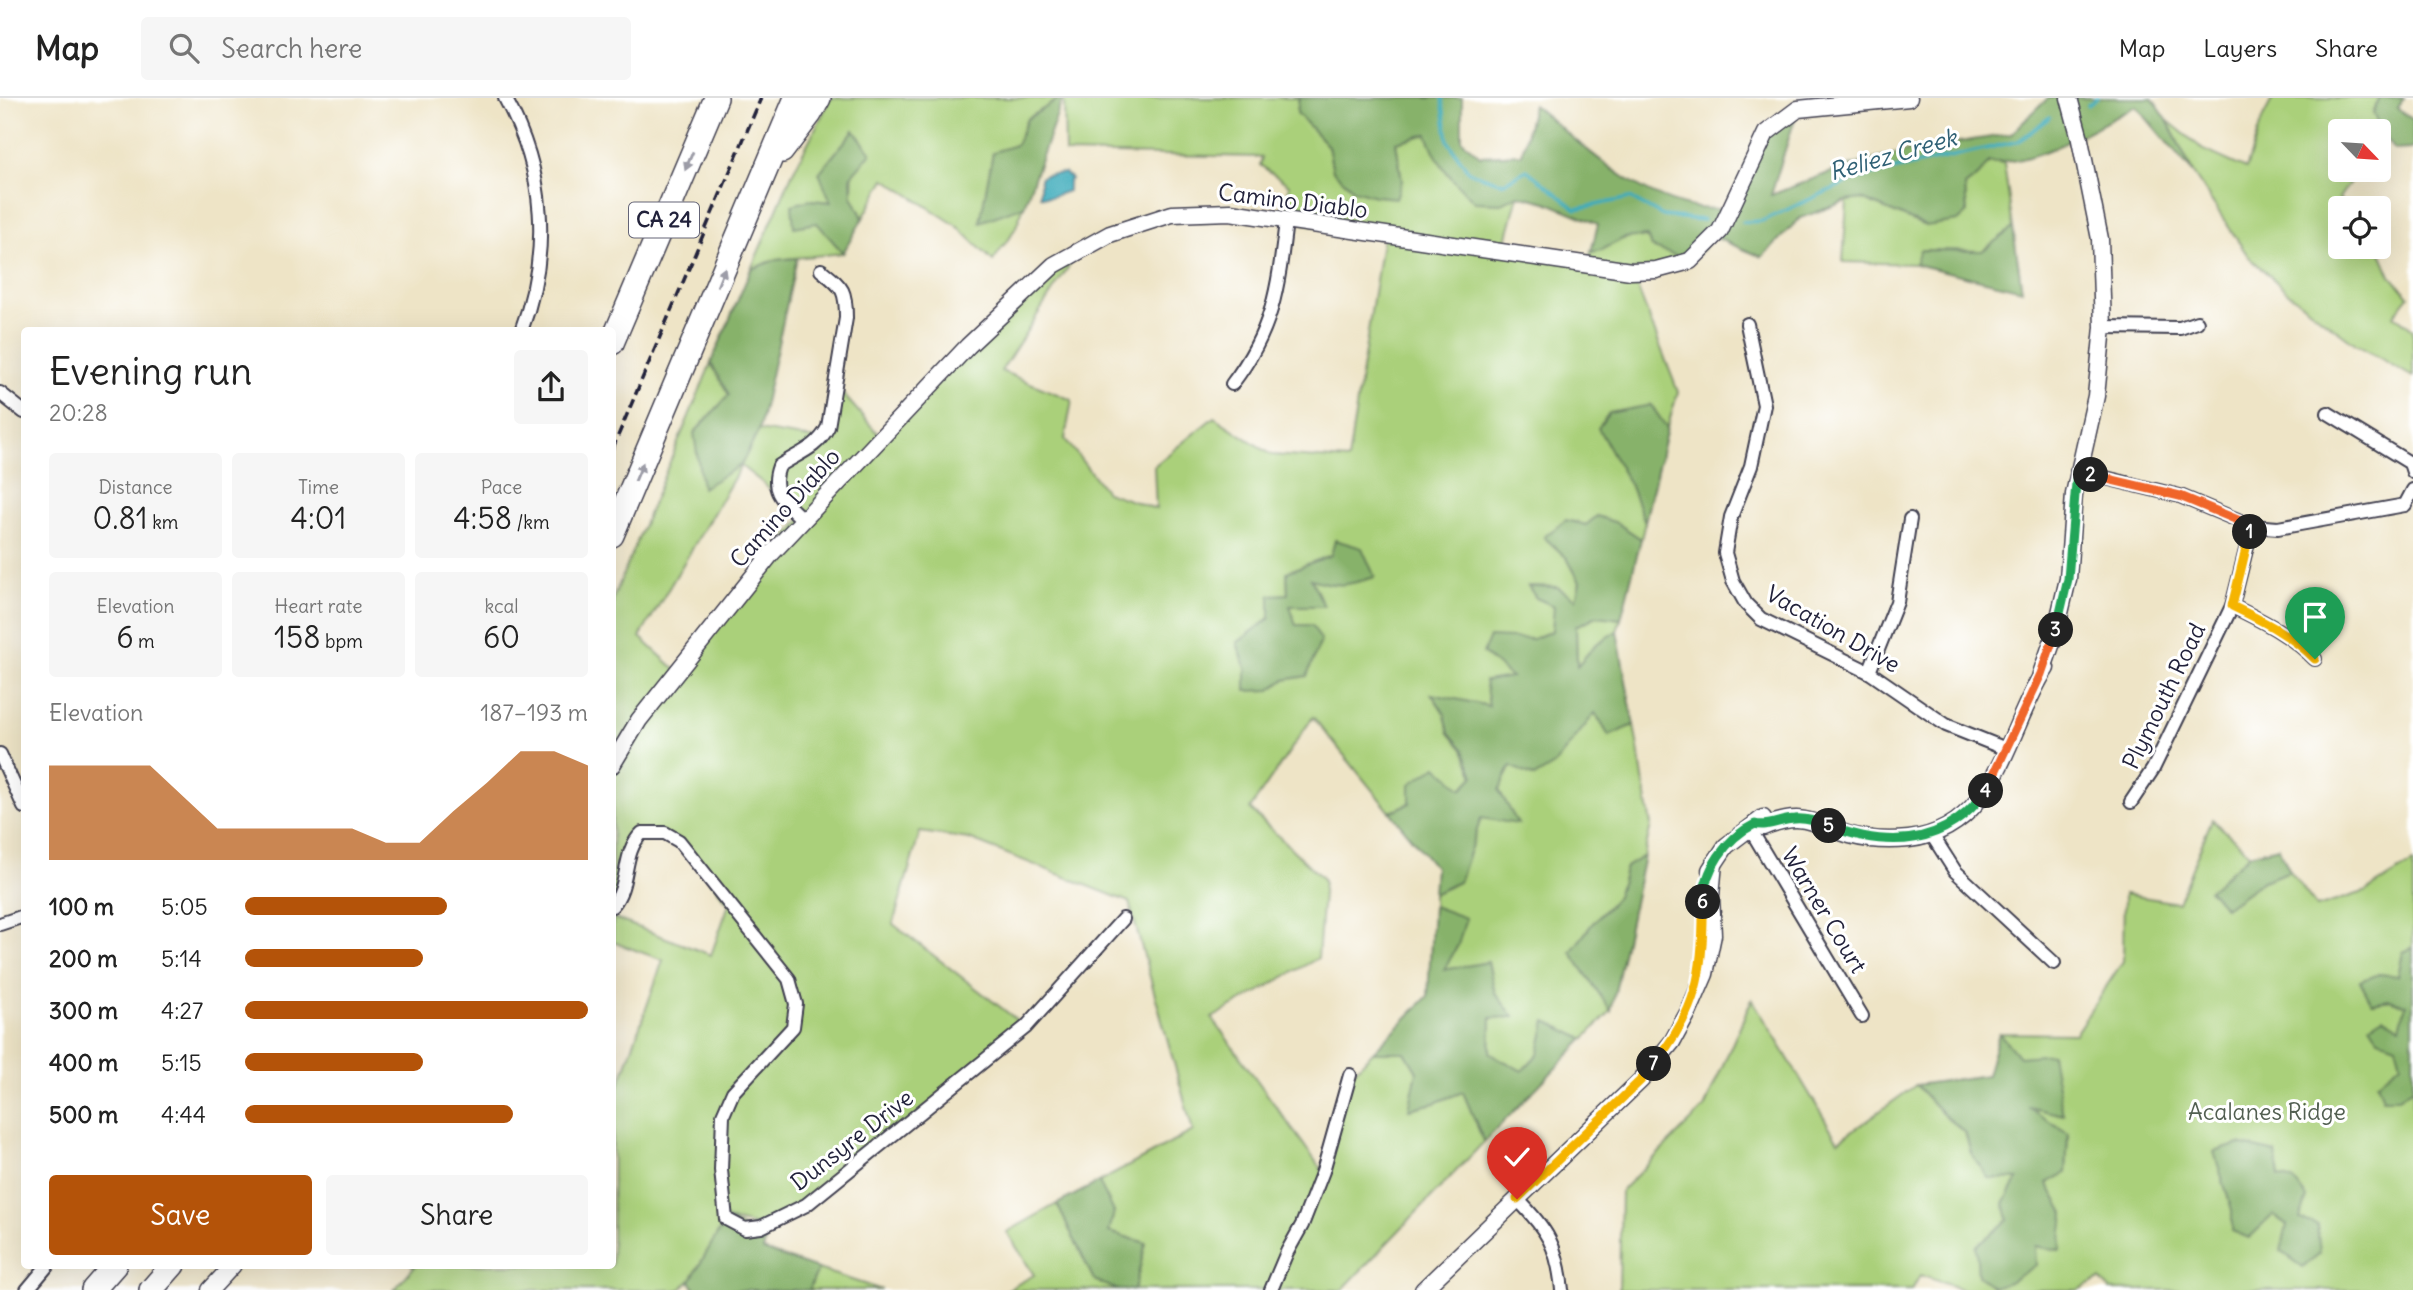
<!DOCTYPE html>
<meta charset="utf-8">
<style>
:root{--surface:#fff;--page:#f6f6f6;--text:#222;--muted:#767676;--line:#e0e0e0;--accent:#b45309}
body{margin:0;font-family:Delius,sans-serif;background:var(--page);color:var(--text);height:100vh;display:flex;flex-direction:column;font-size:26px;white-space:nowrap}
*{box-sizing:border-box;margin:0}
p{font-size:23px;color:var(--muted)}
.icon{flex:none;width:38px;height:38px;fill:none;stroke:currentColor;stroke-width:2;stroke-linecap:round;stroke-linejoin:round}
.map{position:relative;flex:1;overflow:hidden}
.side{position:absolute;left:21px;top:229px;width:595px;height:942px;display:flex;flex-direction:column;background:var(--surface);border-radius:7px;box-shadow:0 7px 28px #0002}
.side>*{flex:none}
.needle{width:46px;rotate:115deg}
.controls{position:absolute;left:2328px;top:21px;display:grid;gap:14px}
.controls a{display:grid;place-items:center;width:63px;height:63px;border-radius:7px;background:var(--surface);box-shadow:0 7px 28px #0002;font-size:35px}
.pin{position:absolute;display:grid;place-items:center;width:60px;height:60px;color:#fff;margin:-72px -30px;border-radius:50% 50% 50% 0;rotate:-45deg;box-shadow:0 0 7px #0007}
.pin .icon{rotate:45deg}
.km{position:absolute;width:35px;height:35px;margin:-18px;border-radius:50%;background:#222;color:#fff;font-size:19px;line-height:35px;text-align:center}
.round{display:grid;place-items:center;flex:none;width:74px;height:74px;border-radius:7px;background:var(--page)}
.head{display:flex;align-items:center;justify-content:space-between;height:119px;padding:0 28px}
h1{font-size:38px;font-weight:600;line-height:52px}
.metrics{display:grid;grid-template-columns:repeat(3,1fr);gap:10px;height:119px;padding:7px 28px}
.metrics div{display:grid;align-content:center;border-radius:7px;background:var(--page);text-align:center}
.metrics b{font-size:30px;font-weight:600}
.metrics small{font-size:19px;font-weight:400}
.metrics p{font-size:19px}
.chart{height:196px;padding:14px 28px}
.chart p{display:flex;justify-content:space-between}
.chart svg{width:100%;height:126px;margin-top:7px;fill:var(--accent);opacity:.7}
.primary-button{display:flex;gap:14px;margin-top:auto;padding:14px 28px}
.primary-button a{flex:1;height:80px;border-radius:7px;background:var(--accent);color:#fff;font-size:28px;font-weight:600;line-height:80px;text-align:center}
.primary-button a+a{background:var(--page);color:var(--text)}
ul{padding:0 28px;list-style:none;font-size:23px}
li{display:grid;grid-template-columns:112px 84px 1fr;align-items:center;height:52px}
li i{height:18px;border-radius:9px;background:var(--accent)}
header{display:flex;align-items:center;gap:42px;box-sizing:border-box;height:98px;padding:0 35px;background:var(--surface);border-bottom:2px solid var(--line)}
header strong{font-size:33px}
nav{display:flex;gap:38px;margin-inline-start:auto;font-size:24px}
.search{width:490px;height:63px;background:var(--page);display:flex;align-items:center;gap:18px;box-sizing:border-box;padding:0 24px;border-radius:7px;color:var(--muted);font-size:26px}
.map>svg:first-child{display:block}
</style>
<header>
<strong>Map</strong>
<div class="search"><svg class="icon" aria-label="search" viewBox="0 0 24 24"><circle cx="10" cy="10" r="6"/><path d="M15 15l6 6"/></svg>Search here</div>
<nav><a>Map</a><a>Layers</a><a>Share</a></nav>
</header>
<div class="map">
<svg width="2413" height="1192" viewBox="0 0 2413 1192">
<rect width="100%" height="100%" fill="#fff"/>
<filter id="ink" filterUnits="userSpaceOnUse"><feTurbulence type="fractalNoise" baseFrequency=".0143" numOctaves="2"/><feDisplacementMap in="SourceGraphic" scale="14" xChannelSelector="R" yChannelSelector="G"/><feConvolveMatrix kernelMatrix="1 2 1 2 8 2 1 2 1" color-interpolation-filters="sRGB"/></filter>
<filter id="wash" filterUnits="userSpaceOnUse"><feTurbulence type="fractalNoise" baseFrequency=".00686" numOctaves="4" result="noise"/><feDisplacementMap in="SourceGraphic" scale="28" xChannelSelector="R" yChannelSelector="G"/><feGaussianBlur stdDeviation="1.57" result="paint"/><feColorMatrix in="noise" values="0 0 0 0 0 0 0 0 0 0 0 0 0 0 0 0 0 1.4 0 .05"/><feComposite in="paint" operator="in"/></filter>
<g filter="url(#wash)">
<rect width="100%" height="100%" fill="#eee4c6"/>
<g fill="#aad07a" stroke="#66795a" stroke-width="2" fill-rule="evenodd">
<path d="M831 0H1061L1027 21 1016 47 993 55 981 123 1024 108 1015 131 993 163 957 128 885 81 863 120 852 98 854 32 832 104 810 102 817 124 843 155 775 162 751 171 792 76Z"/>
<path d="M1064 0H1299L1297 15 1328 48 1333 73 1402 83 1396 44 1428 36 1501 105 1518 97 1503 154 1588 166 1591 154C1603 151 1612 144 1623 141 1648 132 1669 151 1690 163L1631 173 1678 294 1667 330 1650 307 1632 391 1645 424 1641 441 1617 425 1586 427 1566 422 1544 439 1567 460 1580 484 1576 501 1557 489 1529 488 1536 500 1555 508 1552 533 1533 541 1516 542 1512 579 1489 608 1432 597 1445 616 1449 635 1463 651 1474 678 1462 691 1410 705 1390 714 1313 619 1250 711 1324 782 1318 860 1212 920 1322 1072 1350 977 1373 954H1405L1417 974 1410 1011 1434 1005 1463 993 1484 1044 1342 1192H1134L1146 1145 1108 1134 1114 1114 1099 1084 1193 1033 1129 804 969 741 920 734 893 826 1026 929 806 1107 761 1129 726 1121 690 1183 679 1192H394L414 1169 412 1167H612L613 1005 663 862 613 844V820L711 857 729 806 679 743 642 735 612 808 613 501 711 265 729 297 694 335 741 367 759 332 815 341 828 329 835 287 880 338 1078 154 1001 273 1072 302 1065 341 1106 394 1156 411 1154 368 1214 319 1272 357 1348 362 1383 137 1286 123 1289 87 1260 67 1262 59 1065 55ZM741 368 764 386 801 421 677 573 640 539ZM1332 457 1310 480 1290 508 1295 527 1284 582 1270 592H1246V570L1237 545 1270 520 1288 496 1287 474Z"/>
<path d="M2273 0H2380L2373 14 2382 36 2378 42V33H2340V72H2358L2339 100 2346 110H2340V149L2378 147 2391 178 2409 198 2394 217 2413 232V279L2357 247 2292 198 2248 158 2193 75 2167 22 2204 52 2246 71 2263 19Z"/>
<path d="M1989 64 2004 66 2013 130 1982 153 1920 152 1915 166 1843 164 1847 103 1862 101 1925 128 1967 115 1965 88 1979 77Z"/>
<path d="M1597 518 1621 521 1617 533 1595 547 1577 570 1576 528Z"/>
<path d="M1595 614 1609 638 1634 627 1651 727 1644 758 1626 769 1617 799 1593 825 1571 854 1611 913 1584 941 1546 924 1539 955 1522 973 1490 955 1491 919 1513 918 1495 895 1488 865 1443 872 1458 847 1433 808V796L1459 784 1481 720 1511 668 1554 667Z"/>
<path d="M2212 721 2250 756 2210 792 2225 810 2263 783 2290 773 2317 809 2364 794 2413 765V850L2403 854 2398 879 2378 876 2374 905 2390 902 2406 907 2413 925V1192H2110L2100 1181 2078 1192H1964L1920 1177 1912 1192H1619L1621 1093 1704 1010 1752 901 1838 1043 1916 987 1943 1016 1965 1034 1971 1055 2018 1081 2034 1148 2059 1152 2064 1115 2047 1085 2066 1075 2068 1036 2026 1008 2063 1016 1999 935 2075 936 2123 863 2124 796 2178 805Z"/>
<path d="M1057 1106 1094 1182 1118 1192H1007L1034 1177 1007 1134Z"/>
<path d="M818 1171 882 1192H809Z"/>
</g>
<g fill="#87b26a" stroke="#546a52" stroke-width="2">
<path d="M1061 0H1063L1024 108 980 124 993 54 1016 47 1027 21Z"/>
<path d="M1299 0H1462V42L1480 58 1522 56 1533 7C1582 46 1633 99 1698 110 1708 111 1720 111 1730 111L1766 35 1798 11 1771 97 1839 71 1914 51 2011 36 2048 0H2152L2167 22 2193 75 2136 8C2095 29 2035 68 1989 64L1979 77 1965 88 1967 115 1958 123 1926 128 1862 101 1847 103 1800 120 1762 159 1714 139 1690 163 1651 149 1647 138 1624 140 1602 152 1591 154 1598 126 1546 104 1518 97 1501 105 1475 104C1451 81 1438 68 1427 36L1396 44 1402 83 1396 100 1375 98 1354 92 1333 73 1328 48 1297 15Z"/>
<path d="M2380 0H2404L2397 10 2413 22V48L2411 51 2394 52 2382 36 2373 15Z"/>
<path d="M854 32 871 55 851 78 852 98 863 120 843 155 817 125 794 129 792 107 810 102 831 104 819 75Z"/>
<path d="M2013 130 2022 192 1915 166 1920 152 1982 153Z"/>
<path d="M797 160 759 332 741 367 702 390 694 335 729 297 711 265 751 171 775 162Z"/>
<path d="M1651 307 1667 330 1645 424 1632 391 1598 330 1609 315Z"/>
<path d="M1597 418 1617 425 1641 441 1621 521 1597 518 1576 528 1577 568 1595 547 1617 533 1634 627 1609 638 1595 615 1554 667 1534 679 1511 668 1499 692 1518 726 1481 720 1459 784 1433 796 1435 769 1390 714 1410 705V686L1437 668 1462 691 1474 678 1463 651 1449 635 1445 616 1432 596 1489 608 1485 583 1511 579 1483 555 1490 539 1533 541 1552 533 1554 508 1536 500 1528 488 1557 489 1576 501 1580 484 1567 460 1544 439 1566 422 1586 427Z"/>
<path d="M1335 442 1362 450 1375 479C1347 487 1339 490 1311 481L1324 508H1290L1296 527H1312L1321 542 1307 578 1284 582 1270 592 1246 593V570L1237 545 1270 520V497L1288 496 1287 474 1331 457Z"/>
<path d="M2278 749 2290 773 2263 783 2225 810 2209 792 2250 756Z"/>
<path d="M1644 758 1611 913 1571 854 1593 825 1617 799 1626 769Z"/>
<path d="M1433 808 1466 820 1458 847 1444 872 1488 864 1495 895 1514 919 1491 920 1490 955 1522 973 1539 955 1546 923 1584 941 1484 1044 1463 994 1434 1005 1409 1011 1417 974 1405 954H1373L1428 898Z"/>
<path d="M2413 850V990L2399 1000H2383L2377 985 2401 965 2396 947 2379 941 2370 927 2383 919 2400 929 2406 907 2390 902 2372 905 2360 883 2379 876 2398 878 2403 854Z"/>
<path d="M1999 935 2019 959 2052 956 2063 1017 2028 1009 2068 1035 2066 1075 2047 1085 2064 1115 2060 1152 2035 1148 2036 1167 2009 1184 1993 1189 1978 1178 1976 1148 2008 1122 2004 1105 2018 1081 1988 1080 1971 1055 1965 1034 1943 1016 1916 987 1987 977Z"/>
<path d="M2239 1046 2276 1055 2279 1079 2294 1083 2307 1100 2300 1121 2317 1127 2320 1155 2303 1169 2281 1153 2287 1127 2273 1117 2249 1140 2232 1133V1112L2214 1054Z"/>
<path d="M1099 1084 1114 1114 1109 1134 1146 1145 1134 1192H1118L1094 1182 1057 1106Z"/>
<path d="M726 1121 745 1131 770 1125 763 1152 818 1171 809 1192H695L690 1183Z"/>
</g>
<path fill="#3eacbb" stroke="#30677b" stroke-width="2" d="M1065 75 1071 81 1068 84V93L1051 99 1040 98V80L1045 77Z"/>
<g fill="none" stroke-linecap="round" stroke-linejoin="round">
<g stroke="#3eacbb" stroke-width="3.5">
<path d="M1442 0 1448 43 1469 74 1503 85 1527 72 1576 111 1630 100 1663 118 1703 122"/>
<path d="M2088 7 2097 0"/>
<path d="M1743 124 1762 123 1857 80 2019 43 2050 19"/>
</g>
</g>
</g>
<g filter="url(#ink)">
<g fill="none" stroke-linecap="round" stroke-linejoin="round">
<g stroke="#413f50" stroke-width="16">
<g id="minor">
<path d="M505 0C546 74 551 154 521 233"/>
<path d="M1747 226 1764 307 1751 368 1731 419 1725 455 1733 483 1746 506 1761 521 1869 574 1946 627 2006 651"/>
<path d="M2103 229 2180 230 2197 224"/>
<path d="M1232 286C1274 231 1278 190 1286 123"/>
<path d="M0 295 24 314"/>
<path d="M2328 315 2410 365 2413 374"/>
<path d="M2077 373 2180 398 2252 428 2278 430 2405 407 2413 392"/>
<path d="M802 421C785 404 769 395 779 368 798 355 817 351 828 329L846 220C846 191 843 190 821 172"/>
<path d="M2232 508C2263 523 2291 537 2315 561"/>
<path d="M1869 574 1897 504 1910 421"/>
<path d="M0 656 24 709"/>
<path d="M2131 704 2153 671 2232 508 2252 428"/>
<path d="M1749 729 1862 918"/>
<path d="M1932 737 1955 773 2054 865"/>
<path d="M612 808C631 787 621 755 642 735H665L679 743 789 881 796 906 793 929 733 994 723 1017 721 1072 726 1121 745 1131 761 1129 806 1107 1026 929 1123 821"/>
<path d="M0 826 24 818"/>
<path d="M1517 1101C1547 1131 1558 1149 1562 1192"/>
<path d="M27 1192 48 1167"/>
<path d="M1271 1192 1287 1154 1302 1127 1323 1073 1350 977"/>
</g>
</g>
<g stroke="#413f50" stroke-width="19">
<g id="tertiary">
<path d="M2041 576 2055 536 2068 481 2074 396 2096 298 2103 229 2100 141 2079 37 2069 0"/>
<path d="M612 667 639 622 771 456 968 248 1054 167 1110 136 1172 116 1230 114 1631 173 1656 172 1690 163 1720 133 1766 35 1798 11 1909 0"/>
<path d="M1755 726 1763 729C1805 712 1812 726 1850 737 1868 742 1890 743 1909 741 1998 731 2006 631 2046 570"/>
<path d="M1710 772 1726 748 1763 720"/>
<path d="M210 1192 233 1167"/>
<path d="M1423 1192 1641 982 1672 944 1689 913 1705 876 1713 837 1711 798 1714 765"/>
</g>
</g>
<g stroke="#413f50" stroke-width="26">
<g id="motorway">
<path d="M782 53 810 16 819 0"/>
<path d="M612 245 716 0"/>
<path d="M612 437 796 0"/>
<path d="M93 1192 115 1167"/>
<path d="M151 1192 173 1167"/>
</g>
</g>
<use href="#minor" stroke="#fff" stroke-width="12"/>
<use href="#tertiary" stroke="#fff" stroke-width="16"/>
<use href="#motorway" stroke="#fff" stroke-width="23"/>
<path stroke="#22223b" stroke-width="3.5" stroke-dasharray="10 5" stroke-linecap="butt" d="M612 352 761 0"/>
</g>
<defs><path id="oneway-solid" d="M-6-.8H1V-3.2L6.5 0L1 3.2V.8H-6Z" transform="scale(1.75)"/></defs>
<g fill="#9c9ca7">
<use href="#oneway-solid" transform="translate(689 63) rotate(113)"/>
<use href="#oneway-solid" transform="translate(721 179) rotate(-68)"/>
<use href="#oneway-solid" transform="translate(639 374) rotate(-67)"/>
</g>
</g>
<g fill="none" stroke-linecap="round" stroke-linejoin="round" filter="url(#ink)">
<g stroke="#fff" stroke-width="14">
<path id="split-1" d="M2250 434 2232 508C2263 523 2291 537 2315 561"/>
</g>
<g stroke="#fff" stroke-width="14">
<path id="split-2" d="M2091 377 2180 398 2252 428 2250 434"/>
</g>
<g stroke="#fff" stroke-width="14">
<path id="split-3" d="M2056 532 2068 481 2077 373 2091 377"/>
</g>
<g stroke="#fff" stroke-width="14">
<path id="split-4" d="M1986 693 2041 576 2056 532"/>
</g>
<g stroke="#fff" stroke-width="14">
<path id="split-5" d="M1829 728C1889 751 1946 748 1986 693"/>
</g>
<g stroke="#fff" stroke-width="14">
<path id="split-6" d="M1703 804C1704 772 1726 740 1755 726 1767 730 1781 721 1795 721 1807 720 1818 724 1829 728"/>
</g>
<g stroke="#fff" stroke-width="14">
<path id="split-7" d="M1654 966C1698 912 1704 872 1703 804"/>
</g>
<g stroke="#fff" stroke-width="14">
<path id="split-8" d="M1517 1101 1641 982 1654 966"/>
</g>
<use href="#split-1" stroke="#f5b400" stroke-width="9"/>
<use href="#split-2" stroke="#f0652b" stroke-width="9"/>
<use href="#split-3" stroke="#22a559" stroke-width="9"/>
<use href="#split-4" stroke="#f0652b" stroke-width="9"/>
<use href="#split-5" stroke="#22a559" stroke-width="9"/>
<use href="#split-6" stroke="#22a559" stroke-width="9"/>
<use href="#split-7" stroke="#f5b400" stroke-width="9"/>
<use href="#split-8" stroke="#f5b400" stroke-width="9"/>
</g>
<g text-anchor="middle" stroke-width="6" stroke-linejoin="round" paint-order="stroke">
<rect fill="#fff" stroke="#646476" stroke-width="2" x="629" y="104.5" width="70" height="35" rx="5"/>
<g font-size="21" font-weight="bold" fill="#22223b">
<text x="664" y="129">CA 24</text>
</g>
<g font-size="23" fill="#22223b" stroke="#fff">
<text transform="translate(1293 103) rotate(7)" y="8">Camino Diablo</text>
<text transform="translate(785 410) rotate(-48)" y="8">Camino Diablo</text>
<text transform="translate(1833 531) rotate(30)" y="8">Vacation Drive</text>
<text transform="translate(2164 598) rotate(-64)" y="8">Plymouth Road</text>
<text transform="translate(1824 812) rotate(59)" y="8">Warner Court</text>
<text transform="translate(852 1042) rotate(-38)" y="8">Dunsyre Drive</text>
</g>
<g font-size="23" fill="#525f51" stroke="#fff">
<text x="2267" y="1022">Acalanes Ridge</text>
</g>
<g font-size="24" font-style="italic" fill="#2f6075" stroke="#fff">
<text transform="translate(1893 57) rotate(-16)" y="8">Reliez Creek</text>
</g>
</g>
</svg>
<div class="controls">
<a><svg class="needle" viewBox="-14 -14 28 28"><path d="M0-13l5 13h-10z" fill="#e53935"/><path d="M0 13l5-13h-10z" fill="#767676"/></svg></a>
<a><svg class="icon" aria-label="locate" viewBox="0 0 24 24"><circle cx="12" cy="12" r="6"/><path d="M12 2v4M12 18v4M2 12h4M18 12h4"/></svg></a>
</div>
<div class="pin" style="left:2315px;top:561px;background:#1e9e55"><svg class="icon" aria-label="arrive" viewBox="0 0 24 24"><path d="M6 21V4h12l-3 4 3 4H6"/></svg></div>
<div class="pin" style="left:1517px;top:1101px;background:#d93025"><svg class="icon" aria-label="check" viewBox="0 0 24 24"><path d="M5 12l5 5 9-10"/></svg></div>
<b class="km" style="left:2250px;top:434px">1</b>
<b class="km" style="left:2091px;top:377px">2</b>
<b class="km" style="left:2056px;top:532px">3</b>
<b class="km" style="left:1986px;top:693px">4</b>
<b class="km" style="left:1829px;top:728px">5</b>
<b class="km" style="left:1703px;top:804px">6</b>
<b class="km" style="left:1654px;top:966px">7</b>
<section class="side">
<div class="head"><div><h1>Evening run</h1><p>20:28</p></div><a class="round"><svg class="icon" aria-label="share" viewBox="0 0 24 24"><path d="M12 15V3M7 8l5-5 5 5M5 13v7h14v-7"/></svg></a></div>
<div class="metrics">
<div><p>Distance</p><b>0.81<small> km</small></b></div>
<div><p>Time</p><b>4:01</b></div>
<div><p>Pace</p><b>4:58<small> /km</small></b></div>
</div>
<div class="metrics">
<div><p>Elevation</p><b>6<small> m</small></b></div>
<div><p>Heart rate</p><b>158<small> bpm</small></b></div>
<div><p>kcal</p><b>60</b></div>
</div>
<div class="chart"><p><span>Elevation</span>187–193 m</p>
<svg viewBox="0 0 160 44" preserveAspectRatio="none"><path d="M0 44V11L10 11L20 11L30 11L40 22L50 33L60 33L70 33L80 33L90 33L100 38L110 38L120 27L130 17L140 6L150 6L160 11V44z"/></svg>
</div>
<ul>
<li><b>100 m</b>5:05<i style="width:59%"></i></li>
<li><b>200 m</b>5:14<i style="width:52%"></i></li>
<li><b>300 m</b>4:27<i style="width:100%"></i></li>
<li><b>400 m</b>5:15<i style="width:52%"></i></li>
<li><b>500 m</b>4:44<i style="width:78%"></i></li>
</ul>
<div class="primary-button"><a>Save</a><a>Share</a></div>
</section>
</div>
